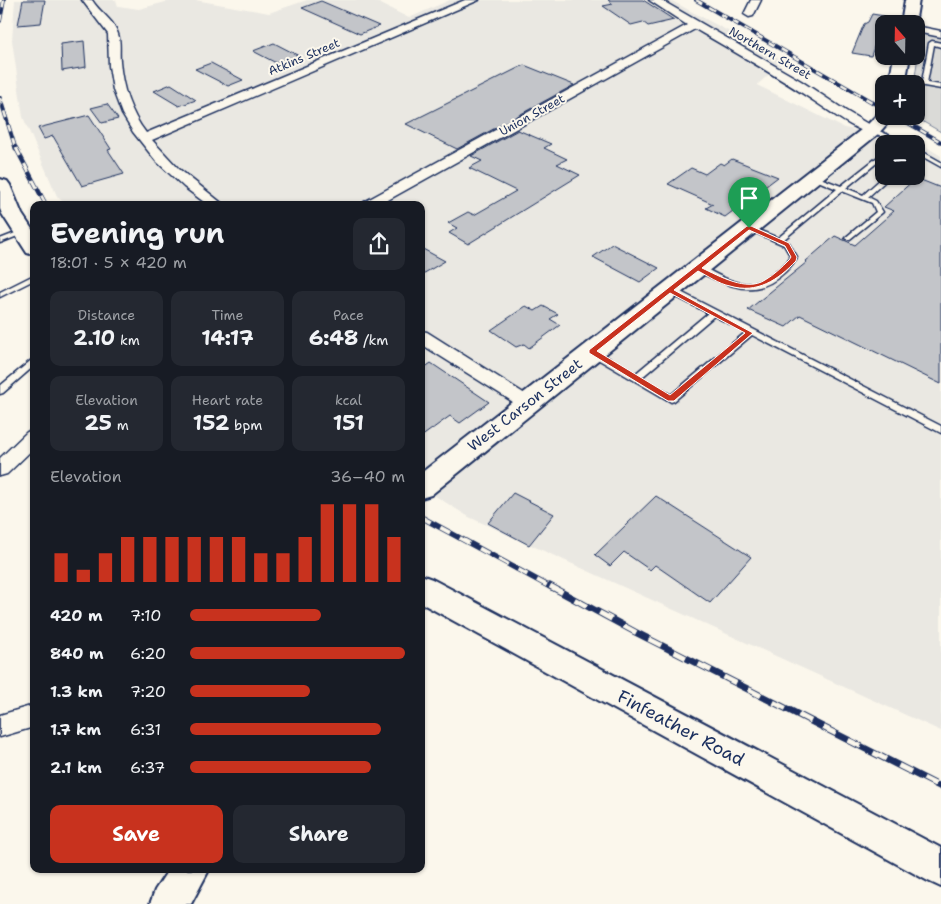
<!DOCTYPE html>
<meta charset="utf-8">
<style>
:root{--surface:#171b24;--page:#242831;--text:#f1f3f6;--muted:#9ea1a6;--accent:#c8321e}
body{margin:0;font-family:"Shantell Sans",sans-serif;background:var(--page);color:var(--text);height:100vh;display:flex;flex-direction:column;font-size:19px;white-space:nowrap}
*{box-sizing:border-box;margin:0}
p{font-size:16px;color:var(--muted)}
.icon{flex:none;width:28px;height:28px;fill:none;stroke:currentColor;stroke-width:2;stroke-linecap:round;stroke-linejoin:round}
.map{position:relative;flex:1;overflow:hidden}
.side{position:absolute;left:30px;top:201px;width:395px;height:672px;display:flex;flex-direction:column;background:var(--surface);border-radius:10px;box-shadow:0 1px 4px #0004}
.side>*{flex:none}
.needle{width:32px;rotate:340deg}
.fabs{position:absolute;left:875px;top:15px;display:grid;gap:10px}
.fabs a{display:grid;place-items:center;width:50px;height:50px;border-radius:10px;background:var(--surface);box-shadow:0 1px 4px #0004;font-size:25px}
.pin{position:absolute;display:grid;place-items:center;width:42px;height:42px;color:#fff;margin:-51px -21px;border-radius:50% 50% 50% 0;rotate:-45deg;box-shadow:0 0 5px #0007}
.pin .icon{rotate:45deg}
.round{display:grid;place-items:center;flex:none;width:52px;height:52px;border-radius:10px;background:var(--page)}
.head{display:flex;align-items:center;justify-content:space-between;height:85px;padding:0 20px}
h1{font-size:28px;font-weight:700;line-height:38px}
.figures{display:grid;grid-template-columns:repeat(3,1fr);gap:8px;height:85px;padding:5px 20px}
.figures div{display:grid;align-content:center;border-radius:10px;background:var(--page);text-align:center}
.figures b{font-size:21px;font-weight:700}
.figures small{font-size:14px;font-weight:400}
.figures p{font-size:14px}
.chart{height:140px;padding:10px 20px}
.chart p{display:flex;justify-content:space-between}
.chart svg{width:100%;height:90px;margin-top:5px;stroke:var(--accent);stroke-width:6}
.cta{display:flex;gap:10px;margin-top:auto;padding:10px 20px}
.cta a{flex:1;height:58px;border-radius:10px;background:var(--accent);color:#fff;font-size:20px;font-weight:700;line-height:58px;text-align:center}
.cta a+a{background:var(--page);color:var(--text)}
ul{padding:0 20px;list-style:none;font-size:16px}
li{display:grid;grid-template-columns:80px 60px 1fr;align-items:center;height:38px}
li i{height:12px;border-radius:6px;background:var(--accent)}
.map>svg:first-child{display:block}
</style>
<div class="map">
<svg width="941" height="904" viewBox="0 0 941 904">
<rect width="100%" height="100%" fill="#fbf7ec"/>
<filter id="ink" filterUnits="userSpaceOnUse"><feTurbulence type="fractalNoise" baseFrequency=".02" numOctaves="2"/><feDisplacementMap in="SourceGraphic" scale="10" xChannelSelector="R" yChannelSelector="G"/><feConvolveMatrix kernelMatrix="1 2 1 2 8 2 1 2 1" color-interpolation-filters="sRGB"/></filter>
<g filter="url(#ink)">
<path fill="#eae8e2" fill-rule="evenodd" d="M15 0H116L118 6 139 9 173 0H195L269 13 307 0H373L409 18 450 0H670L784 61 757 85 844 128 917 141 941 156V731L469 517 421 487V205H66L57 196 23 117 12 40ZM884 144H916V176H884Z"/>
<path fill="#dadad7" stroke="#7a849a" d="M921 34 941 37V132L913 116H916V84H914Z"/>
<g fill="#c3c5c9" stroke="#1b2f5e">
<path d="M23 0H45L41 23 18 25Z"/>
<path d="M608 0H643L674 20 648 26 643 22 631 25 603 6 613 4Z"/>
<path d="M321 1 379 26 360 34 302 8Z"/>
<path d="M872 14 884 16 871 56 852 53 864 24 868 22Z"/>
<path d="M84 41 86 67 62 71 61 44Z"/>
<path d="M274 43 301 57 280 65 253 51Z"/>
<path d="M211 63 243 80 228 86 195 69Z"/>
<path d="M524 65 574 85 457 149 406 124Z"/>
<path d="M171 84 196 100 179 106 154 91Z"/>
<path d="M107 104 118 119 102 123 91 108Z"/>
<path d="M89 115 111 149 108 150 124 174 82 186 53 136 44 139 38 128Z"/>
<path d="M518 130 551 144 544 148 567 159 557 164 580 175 468 244 449 233 457 228 448 223 468 212 474 215 516 191 469 168 482 161 471 156Z"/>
<path d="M732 159 778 177 725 217 706 208 713 204 668 184 691 168 705 174 720 163 724 165Z"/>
<path d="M916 178 941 188V384L800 315 786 327 748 310 807 262 806 261 835 236 855 245 894 211 884 207Z"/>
<path d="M612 244 659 268 640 282 593 257Z"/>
<path d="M421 248 445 261 421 275Z"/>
<path d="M526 306 535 311 543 306 558 314 550 319 560 325 529 348 524 344 516 347 491 330Z"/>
<path d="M431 363 489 402 460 423 450 416 421 437V370Z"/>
<path d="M513 493 554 514 529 545 488 523Z"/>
<path d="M656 496 751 557 710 603 655 565 650 570 624 552 610 566 595 555Z"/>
</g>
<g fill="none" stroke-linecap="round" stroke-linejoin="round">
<g stroke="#1b2f5e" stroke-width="3">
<g id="lane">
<path d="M932 41 941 43V47L934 45 927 83 941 85V89L896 81 895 80 898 78 922 82 929 43Z"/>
<path d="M872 128 907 143 908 144H899L870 131 869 130Z"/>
<path d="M916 148 941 162V167L916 153Z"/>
<path d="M884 152V157L846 188 863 195 884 176H891L868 197 876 201 883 212 850 239H846L845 238 876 212 872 203 842 191 783 240 789 243 797 257C794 263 790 267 785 272 763 293 741 292 715 279 708 276 700 273 694 268L698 266H701C727 280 751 295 777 271 782 267 787 263 791 257L784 245 747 229V227H751L778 238 837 189 811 178V176H815L841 186Z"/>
<path d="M23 230 26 232 25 233 0 243V239Z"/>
<path d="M34 275V280L0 297V292Z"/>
<path d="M667 288H673L941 426V433L752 335 674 401 671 402 589 354 588 352 589 350H595L635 374 708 313 667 292ZM714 316 746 332 671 395 641 378Z"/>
<path d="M34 358V366L3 393 0 394V386Z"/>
</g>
</g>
<g stroke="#1b2f5e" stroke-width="3">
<g id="street">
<path d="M82 0H92C99 12 114 20 118 34 121 42 119 52 120 61 122 87 130 112 146 133L465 0H479L152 140 179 169 224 205H208L184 187 156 161 133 132 122 114 113 90 109 66 108 34Z"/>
<path d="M649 0H661L801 81 846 111 878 130 876 133C865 136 839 118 829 111 786 81 740 55 695 29L379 205H362L364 202 687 25Z"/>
<path d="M751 0H761L753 16 749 17 744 14Z"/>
<path d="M916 26 941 31V37L916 32Z"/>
<path d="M421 331 427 332 533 399 536 403 533 407 527 409 521 407 421 344Z"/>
<path d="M34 430V448L7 474 0 476V458L27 432Z"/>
<path d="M34 705V727L0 737V715Z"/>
</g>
</g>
<g stroke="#1b2f5e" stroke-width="4">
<g id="secondary">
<path d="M905 0H919L915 24H901Z"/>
<path d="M894 56H910L905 84H889Z"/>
<path d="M884 111V116H894L878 134 431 495 421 498V473L866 126 880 112Z"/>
<path d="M0 179 7 181 10 185 22 214 34 232V255L27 253 2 214 0 209Z"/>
<path d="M421 575 432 579 941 848V887L928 881 421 603Z"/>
<path d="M168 870H209L191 904H150L155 890Z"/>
</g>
</g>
<use href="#lane" fill="#fbf7ec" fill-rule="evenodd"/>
<use href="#street" fill="#fbf7ec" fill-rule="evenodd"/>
<use href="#secondary" fill="#fbf7ec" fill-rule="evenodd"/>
<g stroke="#1b2f5e" stroke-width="4">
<g id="rail-far3">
<path d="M696 0 884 109"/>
<path d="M0 21 4 0"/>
<path d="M0 98 16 150"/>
<path d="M896 116 941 142"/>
</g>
</g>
<g stroke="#1b2f5e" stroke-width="4.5">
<path id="rail-far2" d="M16 148 46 205"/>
</g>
<g stroke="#1b2f5e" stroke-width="5.5">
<path id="rail-far1" d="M421 517 552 588"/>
</g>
<g stroke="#1b2f5e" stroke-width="7">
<path id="rail" d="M550 586 635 632 941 787"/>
</g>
<use href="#rail-far3" stroke="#fbf7ec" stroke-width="2.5" stroke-dasharray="7" stroke-linecap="butt"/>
<use href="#rail-far2" stroke="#fbf7ec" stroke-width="3" stroke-dasharray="9" stroke-linecap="butt"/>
<use href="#rail-far1" stroke="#fbf7ec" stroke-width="4" stroke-dasharray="11" stroke-linecap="butt"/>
<use href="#rail" stroke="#fbf7ec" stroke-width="5" stroke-dasharray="14" stroke-linecap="butt"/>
</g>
</g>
<path fill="#c8321e" stroke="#fff" fill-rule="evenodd" d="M747 226H751L789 243 797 257 796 261C778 280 757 294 730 286 719 284 708 276 698 271L674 290 753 333 674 401H668L589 353V350ZM749 230 785 246 791 257 789 260C782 267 774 275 765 280 747 292 719 276 702 268ZM670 293 745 333 670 395 597 351Z"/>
<g text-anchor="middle" stroke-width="4" stroke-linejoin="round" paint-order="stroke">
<g font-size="12" fill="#1b2f5e" stroke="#fbf7ec">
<text transform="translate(770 53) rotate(30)" y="4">Northern Street</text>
<text transform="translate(304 57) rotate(-23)" y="4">Atkins Street</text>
<text transform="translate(532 115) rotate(-29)" y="4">Union Street</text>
</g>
<g font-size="15" fill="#1b2f5e" stroke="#fbf7ec">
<text transform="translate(525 405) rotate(-38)" y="5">West Carson Street</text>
</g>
<g font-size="18" fill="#1b2f5e" stroke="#fbf7ec">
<text transform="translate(681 728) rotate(28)" y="6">Finfeather Road</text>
</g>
</g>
</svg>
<div class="fabs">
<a><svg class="needle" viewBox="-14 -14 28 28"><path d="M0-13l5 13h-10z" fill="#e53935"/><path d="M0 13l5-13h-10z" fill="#9ea1a6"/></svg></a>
<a>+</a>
<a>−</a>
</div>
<div class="pin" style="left:749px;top:228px;background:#1e9e55"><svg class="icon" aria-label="arrive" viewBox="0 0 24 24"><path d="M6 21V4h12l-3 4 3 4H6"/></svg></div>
<section class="side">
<div class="head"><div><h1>Evening run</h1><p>18:01 · 5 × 420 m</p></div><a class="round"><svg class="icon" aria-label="share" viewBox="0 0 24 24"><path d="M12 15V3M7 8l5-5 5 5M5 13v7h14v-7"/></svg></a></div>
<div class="figures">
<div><p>Distance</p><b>2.10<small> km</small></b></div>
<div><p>Time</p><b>14:17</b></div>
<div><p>Pace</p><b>6:48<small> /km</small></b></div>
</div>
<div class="figures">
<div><p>Elevation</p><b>25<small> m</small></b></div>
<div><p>Heart rate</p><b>152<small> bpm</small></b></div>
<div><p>kcal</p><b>151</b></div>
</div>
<div class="chart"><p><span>Elevation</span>36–40 m</p>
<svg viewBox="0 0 160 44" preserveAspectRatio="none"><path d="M5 44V30M15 44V38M25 44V30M35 44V22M45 44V22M55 44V22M65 44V22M75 44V22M85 44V22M95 44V30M105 44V30M115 44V22M125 44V6M135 44V6M145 44V6M155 44V22"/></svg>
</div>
<ul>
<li><b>420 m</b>7:10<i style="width:61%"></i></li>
<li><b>840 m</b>6:20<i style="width:100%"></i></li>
<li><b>1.3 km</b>7:20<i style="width:56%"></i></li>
<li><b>1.7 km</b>6:31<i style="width:89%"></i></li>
<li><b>2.1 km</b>6:37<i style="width:84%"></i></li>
</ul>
<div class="cta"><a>Save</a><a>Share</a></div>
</section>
</div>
